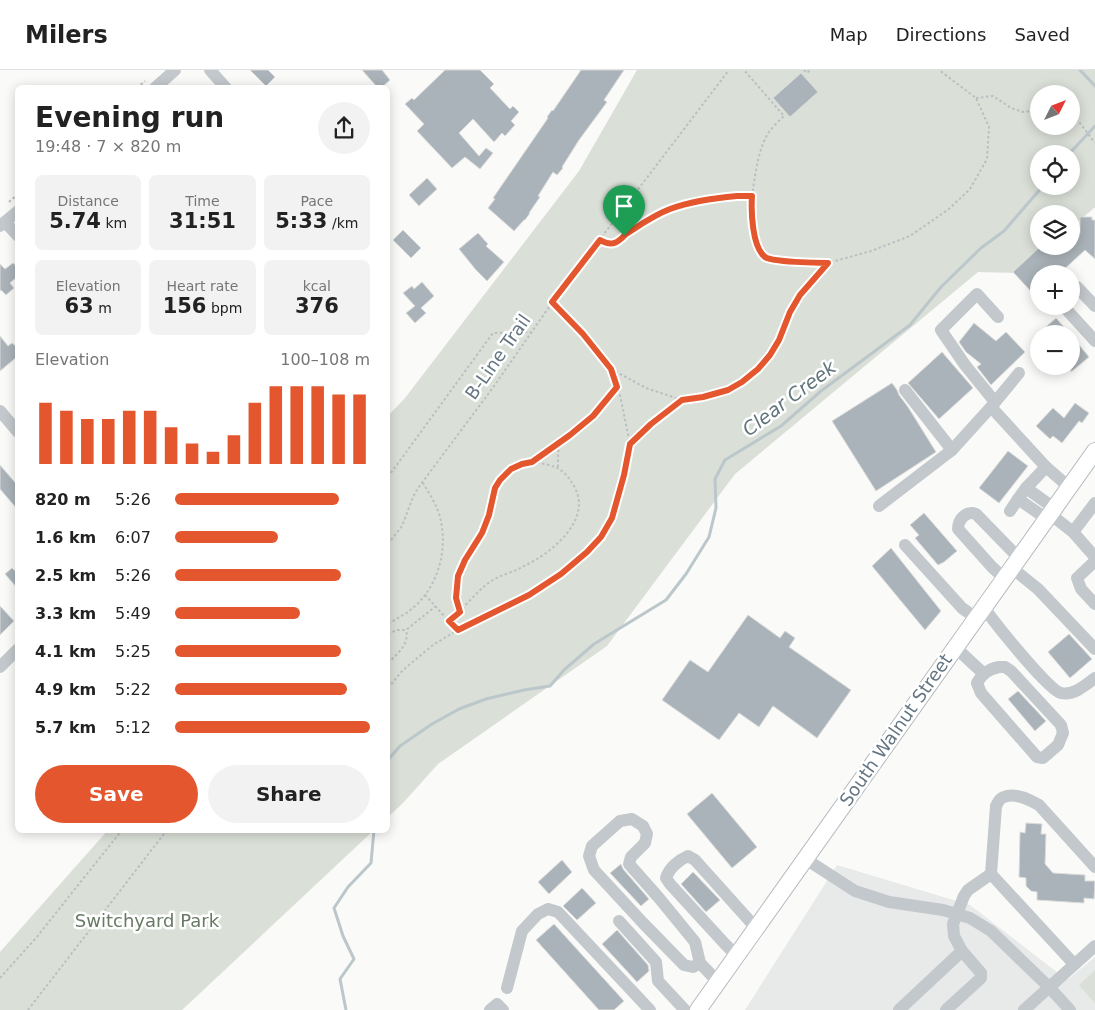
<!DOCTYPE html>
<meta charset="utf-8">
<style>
:root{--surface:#fff;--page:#f2f2f2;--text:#222;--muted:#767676;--line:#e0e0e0;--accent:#e4572e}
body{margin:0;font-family:"DejaVu Sans",sans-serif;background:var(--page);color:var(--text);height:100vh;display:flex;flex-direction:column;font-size:19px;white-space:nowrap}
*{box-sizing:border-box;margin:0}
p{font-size:16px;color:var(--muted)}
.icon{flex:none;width:28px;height:28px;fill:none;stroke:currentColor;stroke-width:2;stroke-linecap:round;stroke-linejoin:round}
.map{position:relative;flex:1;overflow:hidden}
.drawer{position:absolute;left:15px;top:15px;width:375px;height:748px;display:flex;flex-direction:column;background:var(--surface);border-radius:8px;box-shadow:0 2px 12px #0003}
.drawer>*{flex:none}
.needle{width:32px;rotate:48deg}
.tools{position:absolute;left:1030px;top:15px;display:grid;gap:10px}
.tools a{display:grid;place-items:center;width:50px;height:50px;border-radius:50%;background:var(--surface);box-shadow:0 2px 12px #0003;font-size:25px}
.pin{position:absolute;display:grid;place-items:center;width:42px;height:42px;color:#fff;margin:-51px -21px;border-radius:50% 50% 50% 0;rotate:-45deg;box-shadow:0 0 5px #0007}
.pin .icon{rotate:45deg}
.round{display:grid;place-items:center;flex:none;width:52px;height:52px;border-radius:26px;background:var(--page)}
.headline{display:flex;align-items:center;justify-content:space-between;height:85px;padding:0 20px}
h1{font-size:28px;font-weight:600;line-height:38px}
.figures{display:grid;grid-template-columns:repeat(3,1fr);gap:8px;height:85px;padding:5px 20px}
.figures div{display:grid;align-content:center;border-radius:8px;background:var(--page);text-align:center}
.figures b{font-size:21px;font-weight:600}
.figures small{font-size:14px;font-weight:400}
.figures p{font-size:14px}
.chart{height:140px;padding:10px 20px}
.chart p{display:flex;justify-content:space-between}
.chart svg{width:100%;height:90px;margin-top:5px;stroke:var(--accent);stroke-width:6}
.action{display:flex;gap:10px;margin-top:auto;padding:10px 20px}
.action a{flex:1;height:58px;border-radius:30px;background:var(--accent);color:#fff;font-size:20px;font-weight:600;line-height:58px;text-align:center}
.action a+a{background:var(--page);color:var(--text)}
ul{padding:0 20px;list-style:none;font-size:16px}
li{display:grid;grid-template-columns:80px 60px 1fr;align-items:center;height:38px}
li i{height:12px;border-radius:6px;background:var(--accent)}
header{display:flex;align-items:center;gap:30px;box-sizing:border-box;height:70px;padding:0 25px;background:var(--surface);border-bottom:1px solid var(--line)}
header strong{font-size:24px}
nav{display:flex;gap:28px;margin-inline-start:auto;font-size:18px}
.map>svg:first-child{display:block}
</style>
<header>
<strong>Milers</strong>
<nav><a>Map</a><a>Directions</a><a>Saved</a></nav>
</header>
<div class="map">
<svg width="1095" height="940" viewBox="0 0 1095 940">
<rect width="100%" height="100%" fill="#fafaf8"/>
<path fill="#e8e9e9" d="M837 795 970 835 1067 910 1095 887V940H745Z"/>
<g fill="#dadfd7" fill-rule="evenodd">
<path d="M637 0H1095V138H1094L1071 158V144H1039V176H1050L1020 203 978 202 735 404 607 576 438 694 403 733 388 747V346L405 328 579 101ZM1039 24H1071V56H1039ZM1039 84H1071V116H1039Z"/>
<path d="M108 760H374L182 940H0V882Z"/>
<path d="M1095 900V933L1079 915Z"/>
</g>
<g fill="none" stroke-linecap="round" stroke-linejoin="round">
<g stroke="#bbc7cb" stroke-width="3">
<path d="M1080 0 1095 16"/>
<path d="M1069 84 1095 56"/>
<path d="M388 690 400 676 432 654 459 639 486 629 524 620 550 616 564 600 594 574 666 530 686 504 709 467 716 438 715 409 725 390 781 356 821 321 910 255 941 217 981 178 1004 161 1043 116"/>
<path d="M346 940 340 909 354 889 343 866 334 838 348 817 371 793 374 760"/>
</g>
</g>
<g fill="#aab3b9" stroke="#dcdcda">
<path d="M250 0H268L275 7 266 16Z"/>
<path d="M362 0H382L390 10 381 18H378Z"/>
<path d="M445 0H480L494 14 490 18 510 39 513 36 519 42 511 51 515 55 505 66 502 63 494 72 473 49 459 63 479 86 486 78 493 83 480 99 465 87 452 98 417 61 424 54 405 34 412 28 414 30Z"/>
<path d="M581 0H624L604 30 607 32 579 70 562 97 563 98 557 105 553 102 538 126 540 127 529 143H530L525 150H524L514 161 488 138 495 129 493 128 548 48 547 47 552 40 553 41Z"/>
<path d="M801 3 818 22 790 47 773 28Z"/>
<path d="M427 108 437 119 419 136 409 125Z"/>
<path d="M1080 147H1092V150H1095V189L1085 180 1059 204H1039V230L1013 202 1041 176H1071V153L1080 163Z"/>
<path d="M403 160 421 178 411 188 393 170Z"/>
<path d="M478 163 488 174 486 176 504 192 487 211 476 200 459 179Z"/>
<path d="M13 193 18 198V206L10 213 14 218 6 225 1 220 0 221V194L5 199Z"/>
<path d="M422 212 434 226 421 238 426 243 415 253 406 243 415 236 403 223 412 216 414 219Z"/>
<path d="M1056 248 1070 264H1038Z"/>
<path d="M974 253 996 271 1006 262 1025 282 991 315 977 297 981 294 966 282 959 272Z"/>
<path d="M1071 265 1089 287 1071 302Z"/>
<path d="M0 266 8 276 12 273 18 278V286L0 301Z"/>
<path d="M942 282 973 318 939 349 908 313Z"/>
<path d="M892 313 897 320 899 325 908 337 936 382 876 421 832 351Z"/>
<path d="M1075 333 1089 343 1082 353 1079 351 1062 373 1053 366 1050 369 1036 356 1053 338 1064 348Z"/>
<path d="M1008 381 1028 396 999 433 979 418Z"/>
<path d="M0 395 18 416V440L0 419Z"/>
<path d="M924 443 957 481 944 492 938 495 915 468 919 465 910 455Z"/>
<path d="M891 478 941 541 925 560 872 496Z"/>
<path d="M12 498 18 504V519L5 504Z"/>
<path d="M0 536 14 551 0 565Z"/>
<path d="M748 545 780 568 785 561 795 568 789 577 851 620 817 668 773 636 759 657 739 643 719 670 662 630 690 590 708 602Z"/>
<path d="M1069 564 1092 589 1070 608 1048 582Z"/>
<path d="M1018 621 1046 651 1035 661 1008 629Z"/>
<path d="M712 723 757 777 732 798 687 744Z"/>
<path d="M1026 753 1042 754 1041 764H1046L1045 794 1053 803 1085 805V811H1095L1094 829 1084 828V833L1037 830V822L1031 821 1026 816V808L1019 807 1020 762 1025 763Z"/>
<path d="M562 790 572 802 549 824 538 812Z"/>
<path d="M621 794 623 799 649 829 641 836 610 803Z"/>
<path d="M693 802 720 830 706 842 681 814Z"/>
<path d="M582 818 596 833 577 850 563 836Z"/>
<path d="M554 854 624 931 614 940H599L536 870Z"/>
<path d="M617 860 648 895 649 901 637 912 602 874Z"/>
</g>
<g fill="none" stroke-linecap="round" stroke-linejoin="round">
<g stroke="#b5babe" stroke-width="18">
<path id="major" d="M698 940 1095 381"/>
</g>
<g stroke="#bbbfc2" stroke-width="2" stroke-dasharray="2.5 2.5" stroke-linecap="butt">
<path d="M804 0 807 3 810 0"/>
<path d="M137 18 145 11"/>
<path d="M976 28 993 26 1011 38 1023 42 1039 40"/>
<path d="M1071 47 1079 52 1095 73"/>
<path d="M752 126C752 141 752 177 765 187 773 192 817 193 828 193"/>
<path d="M9 132 18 124"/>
<path d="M599 171C604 172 609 175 614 173 619 172 623 167 627 164 640 155 653 146 667 140 694 129 724 126 752 126 755 107 757 85 766 67 770 59 778 52 784 46L744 0"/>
<path d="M611 299 646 318 682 330 651 354 630 374"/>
<path d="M682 330 703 327 728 320 742 312 758 299 770 285 779 270 790 242 800 225 828 193 871 181 910 166 949 139 970 119 987 89 989 57 976 28 939 0"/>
<path d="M532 392C554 395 564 397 575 418 592 451 550 484 524 496 514 502 503 504 493 510 480 518 470 531 459 542L455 529 458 506 465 490 482 463 489 445 495 418 500 410 511 399 522 394 532 392 570 365 593 346 617 317"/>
<path d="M558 397V382L562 370"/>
<path d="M388 407 493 263 531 262"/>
<path d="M388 474 402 456 413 427 418 418 492 319 556 227 729 0"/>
<path d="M425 525 457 560"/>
<path d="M450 551 459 542"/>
<path d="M388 553C394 551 399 547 405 544 435 524 448 486 441 452 439 438 430 425 423 413"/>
<path d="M388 564 397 560H406L436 536"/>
<path d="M388 593C397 584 410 574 406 560"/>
<path d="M388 618 403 600 433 575 461 558 505 538 529 525 561 504 587 482 601 467 612 448 624 405 630 374 619 320 611 299 583 264 553 233"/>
<path d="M0 908 36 868 122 760"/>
<path d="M28 940 167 760"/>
</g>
<g stroke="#c3c8cc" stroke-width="12">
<path d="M210 0 226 18"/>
<path d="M155 18 175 0"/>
<path d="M5 152 18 166"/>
<path d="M0 156 18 141"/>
<path d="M1077 217 1095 236"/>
<path d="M1066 239 1095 271"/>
<path d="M1019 303 991 337 1046 397 1069 417"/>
<path d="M905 320 952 380"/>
<path d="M995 332 965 295 941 260 977 224 998 247"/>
<path d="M0 341 18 362"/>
<path d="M1046 397 1026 418 1018 429 1047 449"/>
<path d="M1026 418 1054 438"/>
<path d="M879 436 952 380 991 337"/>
<path d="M1010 441 1018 429"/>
<path d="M1050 444 1073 462 1095 487"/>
<path d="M1073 462 1095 433"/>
<path d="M905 475 962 538 976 548"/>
<path d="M1095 491 1077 508 1081 519 1095 534"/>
<path d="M1012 498 1038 519 1095 579"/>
<path d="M1004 508 992 497 958 459C958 450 966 440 976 444L1019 488"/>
<path d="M984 537C993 551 1049 621 1061 623 1073 626 1086 615 1095 608"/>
<path d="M955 577 984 604"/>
<path d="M0 597 18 579"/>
<path d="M999 597H1005L1011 601 1061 655 1063 663 1058 675 1043 688 1037 687 981 623 977 613C982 604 988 599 999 597Z"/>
<path d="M804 788 855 821 889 832 943 840 970 848 991 861 1049 917 1070 940"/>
<path d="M619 851 656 892 658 911 685 940"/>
<path d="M736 885 725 874 670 814 666 808C669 798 679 790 688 786L695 790 756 858"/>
<path d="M700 893 693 897 684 895 643 853 594 800 589 786 592 776 620 751 632 749 643 756 647 764 645 773 631 787 629 794 659 828 695 872 700 893 718 912"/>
<path d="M1074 894 991 804 996 736C998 732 1000 728 1004 727 1015 722 1030 730 1039 735L1095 797"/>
<path d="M507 918 522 861 538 844 548 839 558 842 650 940"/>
<path d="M490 940 497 934 503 940"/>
<path d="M899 940 962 881"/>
<path d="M946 940 981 908V903L962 881 954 866 953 854 964 826 968 820 991 804"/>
<path d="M1024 940 1095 876"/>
</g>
<use href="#major" stroke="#fff" stroke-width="16"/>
</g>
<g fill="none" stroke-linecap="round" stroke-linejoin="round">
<g stroke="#fff" stroke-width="10">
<path id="route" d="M737 126H752C751 141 752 177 765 187 772 192 818 193 828 193L800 225 790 242 779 270 770 285 758 299 742 312 728 320 703 327 682 330 651 354 630 374 624 405 612 448 601 467 587 482 561 504 529 525 458 560 449 551 460 542 456 528 458 506 465 490 482 463 489 445 495 418 500 410 511 399 522 394 532 392 570 365 593 346 617 317 611 299 583 264 552 232 600 170C604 172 609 175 614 173 619 172 623 167 626 164 640 155 654 145 670 139 692 131 714 128 737 126Z"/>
</g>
<use href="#route" stroke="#e4572e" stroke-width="6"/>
</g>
<g text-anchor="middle" stroke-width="5" stroke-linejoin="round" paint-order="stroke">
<g font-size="18" fill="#657683" stroke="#fff">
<text transform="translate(498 287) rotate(-55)" y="6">B-Line Trail</text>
<text transform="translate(896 660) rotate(-55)" y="6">South Walnut Street</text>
</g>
<g font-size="18" fill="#687a64" stroke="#fff">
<text x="147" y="857">Switchyard Park</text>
</g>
<g font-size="19" font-style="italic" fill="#60757c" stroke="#fff">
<text transform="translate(789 328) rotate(-37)" y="7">Clear Creek</text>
</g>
</g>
</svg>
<div class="tools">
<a><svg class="needle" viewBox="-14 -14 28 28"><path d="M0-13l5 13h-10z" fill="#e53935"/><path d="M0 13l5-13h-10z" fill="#767676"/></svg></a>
<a><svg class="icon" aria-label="locate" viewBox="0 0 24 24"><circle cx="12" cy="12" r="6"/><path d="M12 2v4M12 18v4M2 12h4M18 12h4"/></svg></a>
<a><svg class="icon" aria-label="layers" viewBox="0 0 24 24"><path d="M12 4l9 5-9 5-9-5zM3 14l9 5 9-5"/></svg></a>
<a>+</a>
<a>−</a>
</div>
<div class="pin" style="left:624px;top:166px;background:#1e9e55"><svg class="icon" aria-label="arrive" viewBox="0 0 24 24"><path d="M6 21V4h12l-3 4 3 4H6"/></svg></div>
<section class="drawer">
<div class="headline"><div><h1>Evening run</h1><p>19:48 · 7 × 820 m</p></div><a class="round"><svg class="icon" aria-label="share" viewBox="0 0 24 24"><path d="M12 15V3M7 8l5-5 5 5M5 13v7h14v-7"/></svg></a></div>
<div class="figures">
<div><p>Distance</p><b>5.74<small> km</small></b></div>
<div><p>Time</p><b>31:51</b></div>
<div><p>Pace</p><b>5:33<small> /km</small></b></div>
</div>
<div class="figures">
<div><p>Elevation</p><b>63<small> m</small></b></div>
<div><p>Heart rate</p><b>156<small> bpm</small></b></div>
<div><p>kcal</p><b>376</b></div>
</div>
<div class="chart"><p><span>Elevation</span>100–108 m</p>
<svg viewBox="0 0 160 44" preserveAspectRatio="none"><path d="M5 44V14M15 44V18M25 44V22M35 44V22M45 44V18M55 44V18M65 44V26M75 44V34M85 44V38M95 44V30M105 44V14M115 44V6M125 44V6M135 44V6M145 44V10M155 44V10"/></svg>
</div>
<ul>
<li><b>820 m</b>5:26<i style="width:84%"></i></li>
<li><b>1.6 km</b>6:07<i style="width:53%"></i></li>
<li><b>2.5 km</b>5:26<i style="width:85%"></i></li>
<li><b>3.3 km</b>5:49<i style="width:64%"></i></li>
<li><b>4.1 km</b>5:25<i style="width:85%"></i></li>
<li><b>4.9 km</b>5:22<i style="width:88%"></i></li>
<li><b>5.7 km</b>5:12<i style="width:100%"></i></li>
</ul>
<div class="action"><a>Save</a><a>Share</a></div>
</section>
</div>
